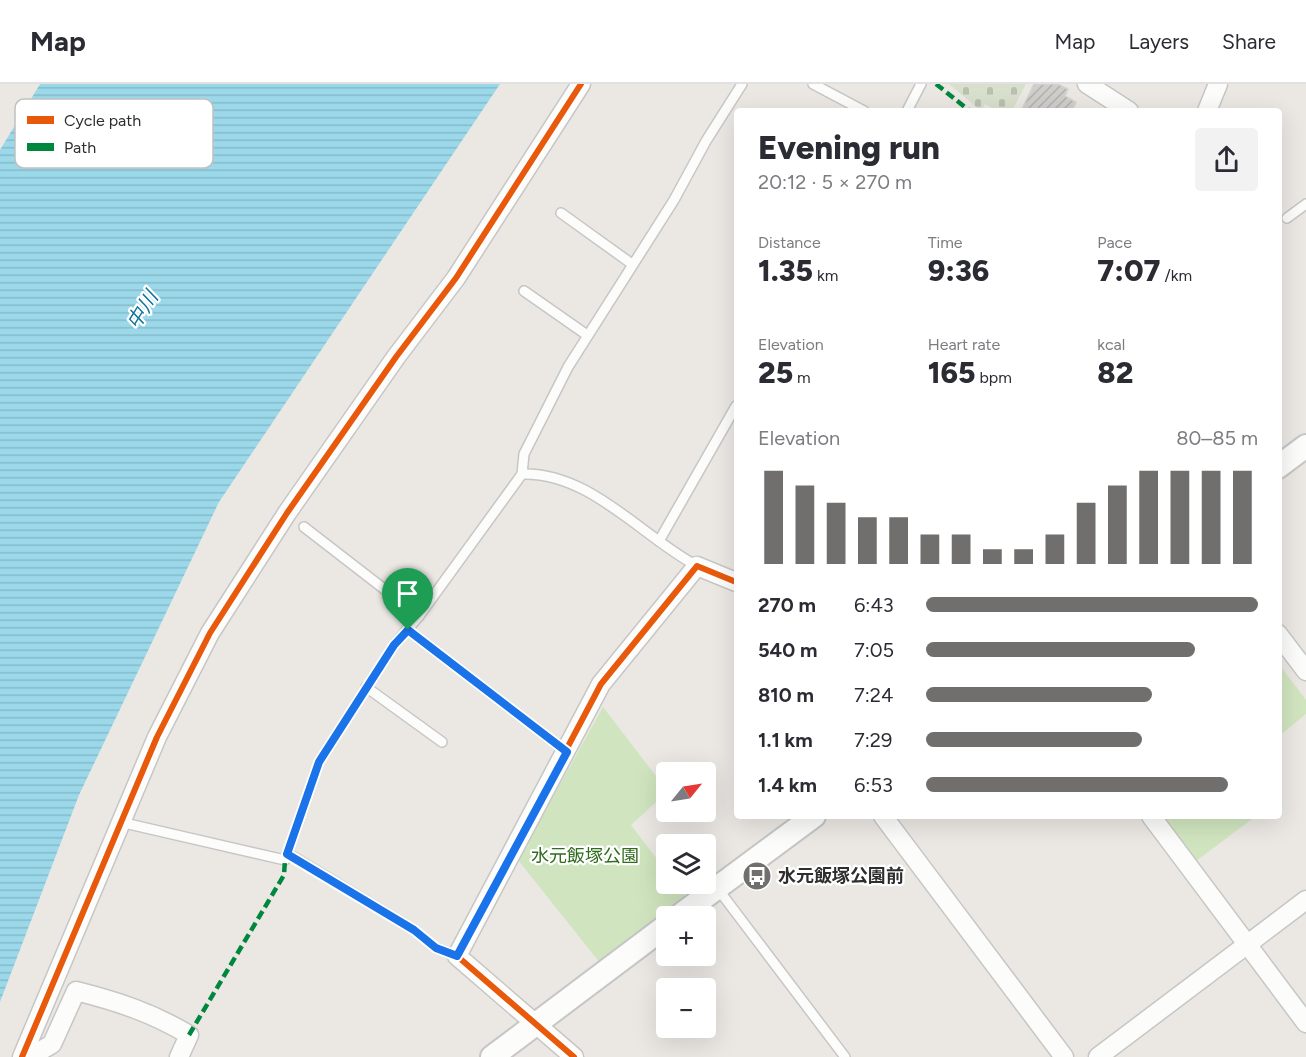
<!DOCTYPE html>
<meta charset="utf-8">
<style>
:root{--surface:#fff;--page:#f2f2f3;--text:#2b2b33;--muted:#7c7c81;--line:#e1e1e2;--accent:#706f6e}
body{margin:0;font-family:Figtree,"Noto Sans JP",sans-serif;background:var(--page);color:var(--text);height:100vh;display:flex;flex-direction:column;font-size:22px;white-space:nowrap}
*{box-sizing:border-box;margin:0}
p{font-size:20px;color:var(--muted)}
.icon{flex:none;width:33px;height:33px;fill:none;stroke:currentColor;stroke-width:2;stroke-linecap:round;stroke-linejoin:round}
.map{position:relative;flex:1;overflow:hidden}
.details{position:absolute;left:734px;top:24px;width:548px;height:711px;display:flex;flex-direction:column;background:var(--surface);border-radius:6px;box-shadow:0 6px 24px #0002}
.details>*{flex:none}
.needle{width:39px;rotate:60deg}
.tools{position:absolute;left:656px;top:678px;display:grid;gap:12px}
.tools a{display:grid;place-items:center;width:60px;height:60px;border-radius:6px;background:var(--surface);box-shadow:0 6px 24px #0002;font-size:30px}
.pin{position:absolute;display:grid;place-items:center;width:51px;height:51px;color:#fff;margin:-62px -26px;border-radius:50% 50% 50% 0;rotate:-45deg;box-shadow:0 0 6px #0007}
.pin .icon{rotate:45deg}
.round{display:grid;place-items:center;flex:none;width:63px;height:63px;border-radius:6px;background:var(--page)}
.overview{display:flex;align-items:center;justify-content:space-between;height:102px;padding:0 24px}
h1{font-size:33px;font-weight:800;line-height:45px}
.figures{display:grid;grid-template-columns:repeat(3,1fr);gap:9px;height:102px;padding:6px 24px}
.figures div{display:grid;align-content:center}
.figures b{font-size:30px;font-weight:800}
.figures small{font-size:16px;font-weight:400}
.figures p{font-size:16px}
.chart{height:168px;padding:12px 24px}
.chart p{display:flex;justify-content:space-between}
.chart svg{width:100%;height:108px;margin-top:6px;stroke:var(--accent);stroke-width:6}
ul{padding:0 24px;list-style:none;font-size:20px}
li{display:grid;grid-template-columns:96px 72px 1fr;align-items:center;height:45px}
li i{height:15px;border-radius:8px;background:var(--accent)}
header{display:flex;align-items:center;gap:36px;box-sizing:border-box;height:84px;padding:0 30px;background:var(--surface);border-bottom:2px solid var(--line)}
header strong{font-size:28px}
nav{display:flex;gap:33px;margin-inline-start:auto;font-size:21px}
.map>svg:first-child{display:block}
</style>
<header>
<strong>Map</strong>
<nav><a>Map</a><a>Layers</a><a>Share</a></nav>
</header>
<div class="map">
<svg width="1306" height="973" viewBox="0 0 1306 973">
<defs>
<pattern id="cemetery-stones" width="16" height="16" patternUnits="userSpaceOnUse" patternTransform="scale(1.5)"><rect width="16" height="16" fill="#d8dfcc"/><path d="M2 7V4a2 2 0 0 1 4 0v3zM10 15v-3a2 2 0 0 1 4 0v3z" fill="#bac0b0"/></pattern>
<pattern id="water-rules" width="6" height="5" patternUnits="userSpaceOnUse" patternTransform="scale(1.5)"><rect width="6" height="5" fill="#9bd8ea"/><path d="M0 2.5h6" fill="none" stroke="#86bac9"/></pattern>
<pattern id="building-hatch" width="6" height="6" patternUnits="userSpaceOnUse" patternTransform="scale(1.5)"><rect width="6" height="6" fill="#d0cecb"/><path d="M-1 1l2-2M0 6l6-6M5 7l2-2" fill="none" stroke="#b3b1af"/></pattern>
</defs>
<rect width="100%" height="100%" fill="#ebe8e4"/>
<g fill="#d0e5bf">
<path d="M1278 579 1306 616V630L1278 653Z"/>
<path d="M603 623 666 705V709L631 741 666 787V800H676L686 813 600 879 518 776Z"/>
<path d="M1163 732H1256L1196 777Z"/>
</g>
<path fill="url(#cemetery-stones)" d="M949 0H1026L1012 27H998L985 20 981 27Z"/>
<path fill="url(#water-rules)" d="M40 0H500L219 418 79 711 0 918V66Z"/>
<path fill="url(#building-hatch)" stroke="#d6d4d0" stroke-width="1.5" d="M1034 0H1058L1068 5 1065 12 1076 18 1072 27H1021Z"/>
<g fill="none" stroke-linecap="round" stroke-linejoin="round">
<g stroke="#c7c6c6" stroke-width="12">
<g id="service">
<path d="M813 0 864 27"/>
<path d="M907 27 921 0"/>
<path d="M561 129 632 180"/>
<path d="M1287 134 1306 120"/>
<path d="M524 207 587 251"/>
<path d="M522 390C590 388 641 452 697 482"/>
<path d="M304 443 419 532"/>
<path d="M659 457 736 322"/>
<path d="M408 546 567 668"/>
<path d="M366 603 442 658"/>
<path d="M120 738 285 776 319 678 394 561 419 532 522 390 524 370 568 283 674 116 706 57 742 0"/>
<path d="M287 769 414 846 436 864 457 872"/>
<path d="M718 805 845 973"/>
</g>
</g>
<g stroke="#c7c6c6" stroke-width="21">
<g id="minor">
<path d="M1087 0 1129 27"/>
<path d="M1207 27 1218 0"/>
<path d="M1278 550 1306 587"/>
<path d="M883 732 1064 973"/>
<path d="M1151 732 1306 939"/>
<path d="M26 965 35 970 52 960 76 907C116 917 153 929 189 951L179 973"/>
<path d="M22 973 157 653 210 549 287 429 396 273 456 194 581 0"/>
<path d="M574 973 457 872 601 600 697 482 736 498"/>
<path d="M1098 973 1306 816"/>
</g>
</g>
<g stroke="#c7c6c6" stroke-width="26">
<g id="tertiary">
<path d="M1278 383 1306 362"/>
<path d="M679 832 814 732"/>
<path d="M492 973 666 842"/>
</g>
</g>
<use href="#service" stroke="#fcfcfb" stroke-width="9"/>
<use href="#minor" stroke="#fcfcfb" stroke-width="18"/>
<use href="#tertiary" stroke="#fcfcfb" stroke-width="22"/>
<g stroke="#00873e" stroke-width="4.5" stroke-dasharray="9 4.5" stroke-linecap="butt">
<path d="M936 0 970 27"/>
<path d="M189 951 284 791 285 776"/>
</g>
<g stroke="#fff" stroke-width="10">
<g id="cycleway">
<path d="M22 973 157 653 210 549 287 429 396 273 456 194 581 0"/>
<path d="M574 973 457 872 601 600 697 482 736 498"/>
</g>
</g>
<use href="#cycleway" stroke="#e8590c" stroke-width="6"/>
</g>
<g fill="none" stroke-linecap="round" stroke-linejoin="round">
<g stroke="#fff" stroke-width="12">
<path id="route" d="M408 546 567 668 457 872 436 864 414 846 287 770 319 678 394 561Z"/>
</g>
<use href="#route" stroke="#1a73e8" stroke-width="8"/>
</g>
<defs>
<g id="bus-disc" transform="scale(1.5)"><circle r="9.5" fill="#706f6e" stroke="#fff"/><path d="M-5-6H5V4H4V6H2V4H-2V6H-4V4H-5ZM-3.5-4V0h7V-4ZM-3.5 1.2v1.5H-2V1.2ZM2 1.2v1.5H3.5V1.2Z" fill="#fff"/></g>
</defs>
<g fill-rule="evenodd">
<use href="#bus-disc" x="757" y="792"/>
</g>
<g text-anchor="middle" stroke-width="4.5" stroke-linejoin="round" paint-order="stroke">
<g font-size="18" fill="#306b1e" stroke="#fff">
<text x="585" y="778">水元飯塚公園</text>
</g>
<g font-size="18" font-weight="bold" fill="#2e2e2e" stroke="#fff" text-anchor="start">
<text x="778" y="798">水元飯塚公園前</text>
</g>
<g font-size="20" font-style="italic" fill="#12739e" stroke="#fff">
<text transform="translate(142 226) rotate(-58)" y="7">中川</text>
</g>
</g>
<rect x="15" y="15" width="198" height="69" rx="9" fill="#fff" stroke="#c0c0c0" stroke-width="1.5"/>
<rect x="27" y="32" width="27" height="8" fill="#e8590c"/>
<rect x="27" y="59" width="27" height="8" fill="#00873e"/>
<g font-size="16" fill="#2e2e2e">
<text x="64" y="42">Cycle path</text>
<text x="64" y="69">Path</text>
</g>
</svg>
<div class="tools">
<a><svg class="needle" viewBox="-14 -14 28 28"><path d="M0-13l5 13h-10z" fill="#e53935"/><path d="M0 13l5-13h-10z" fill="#7c7c81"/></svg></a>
<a><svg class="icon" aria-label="layers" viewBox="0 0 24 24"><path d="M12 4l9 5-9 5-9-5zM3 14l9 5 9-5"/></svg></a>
<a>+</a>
<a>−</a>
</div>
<div class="pin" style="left:408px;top:546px;background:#1e9e55"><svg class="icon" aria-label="arrive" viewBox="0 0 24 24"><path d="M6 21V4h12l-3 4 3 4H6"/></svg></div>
<section class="details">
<div class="overview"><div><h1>Evening run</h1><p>20:12 · 5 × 270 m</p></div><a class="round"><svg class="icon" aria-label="share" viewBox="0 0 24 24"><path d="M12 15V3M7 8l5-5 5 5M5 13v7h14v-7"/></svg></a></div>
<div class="figures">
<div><p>Distance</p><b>1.35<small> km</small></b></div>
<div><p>Time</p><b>9:36</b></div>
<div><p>Pace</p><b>7:07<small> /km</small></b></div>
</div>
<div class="figures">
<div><p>Elevation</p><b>25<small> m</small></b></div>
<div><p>Heart rate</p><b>165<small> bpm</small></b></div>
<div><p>kcal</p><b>82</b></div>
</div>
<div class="chart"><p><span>Elevation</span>80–85 m</p>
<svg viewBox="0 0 160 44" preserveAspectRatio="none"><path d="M5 44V6M15 44V12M25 44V19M35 44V25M45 44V25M55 44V32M65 44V32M75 44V38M85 44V38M95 44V32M105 44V19M115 44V12M125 44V6M135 44V6M145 44V6M155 44V6"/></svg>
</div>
<ul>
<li><b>270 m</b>6:43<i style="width:100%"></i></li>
<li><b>540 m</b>7:05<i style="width:81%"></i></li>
<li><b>810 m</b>7:24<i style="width:68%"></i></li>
<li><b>1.1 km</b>7:29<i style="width:65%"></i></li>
<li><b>1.4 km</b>6:53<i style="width:91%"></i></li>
</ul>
</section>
</div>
